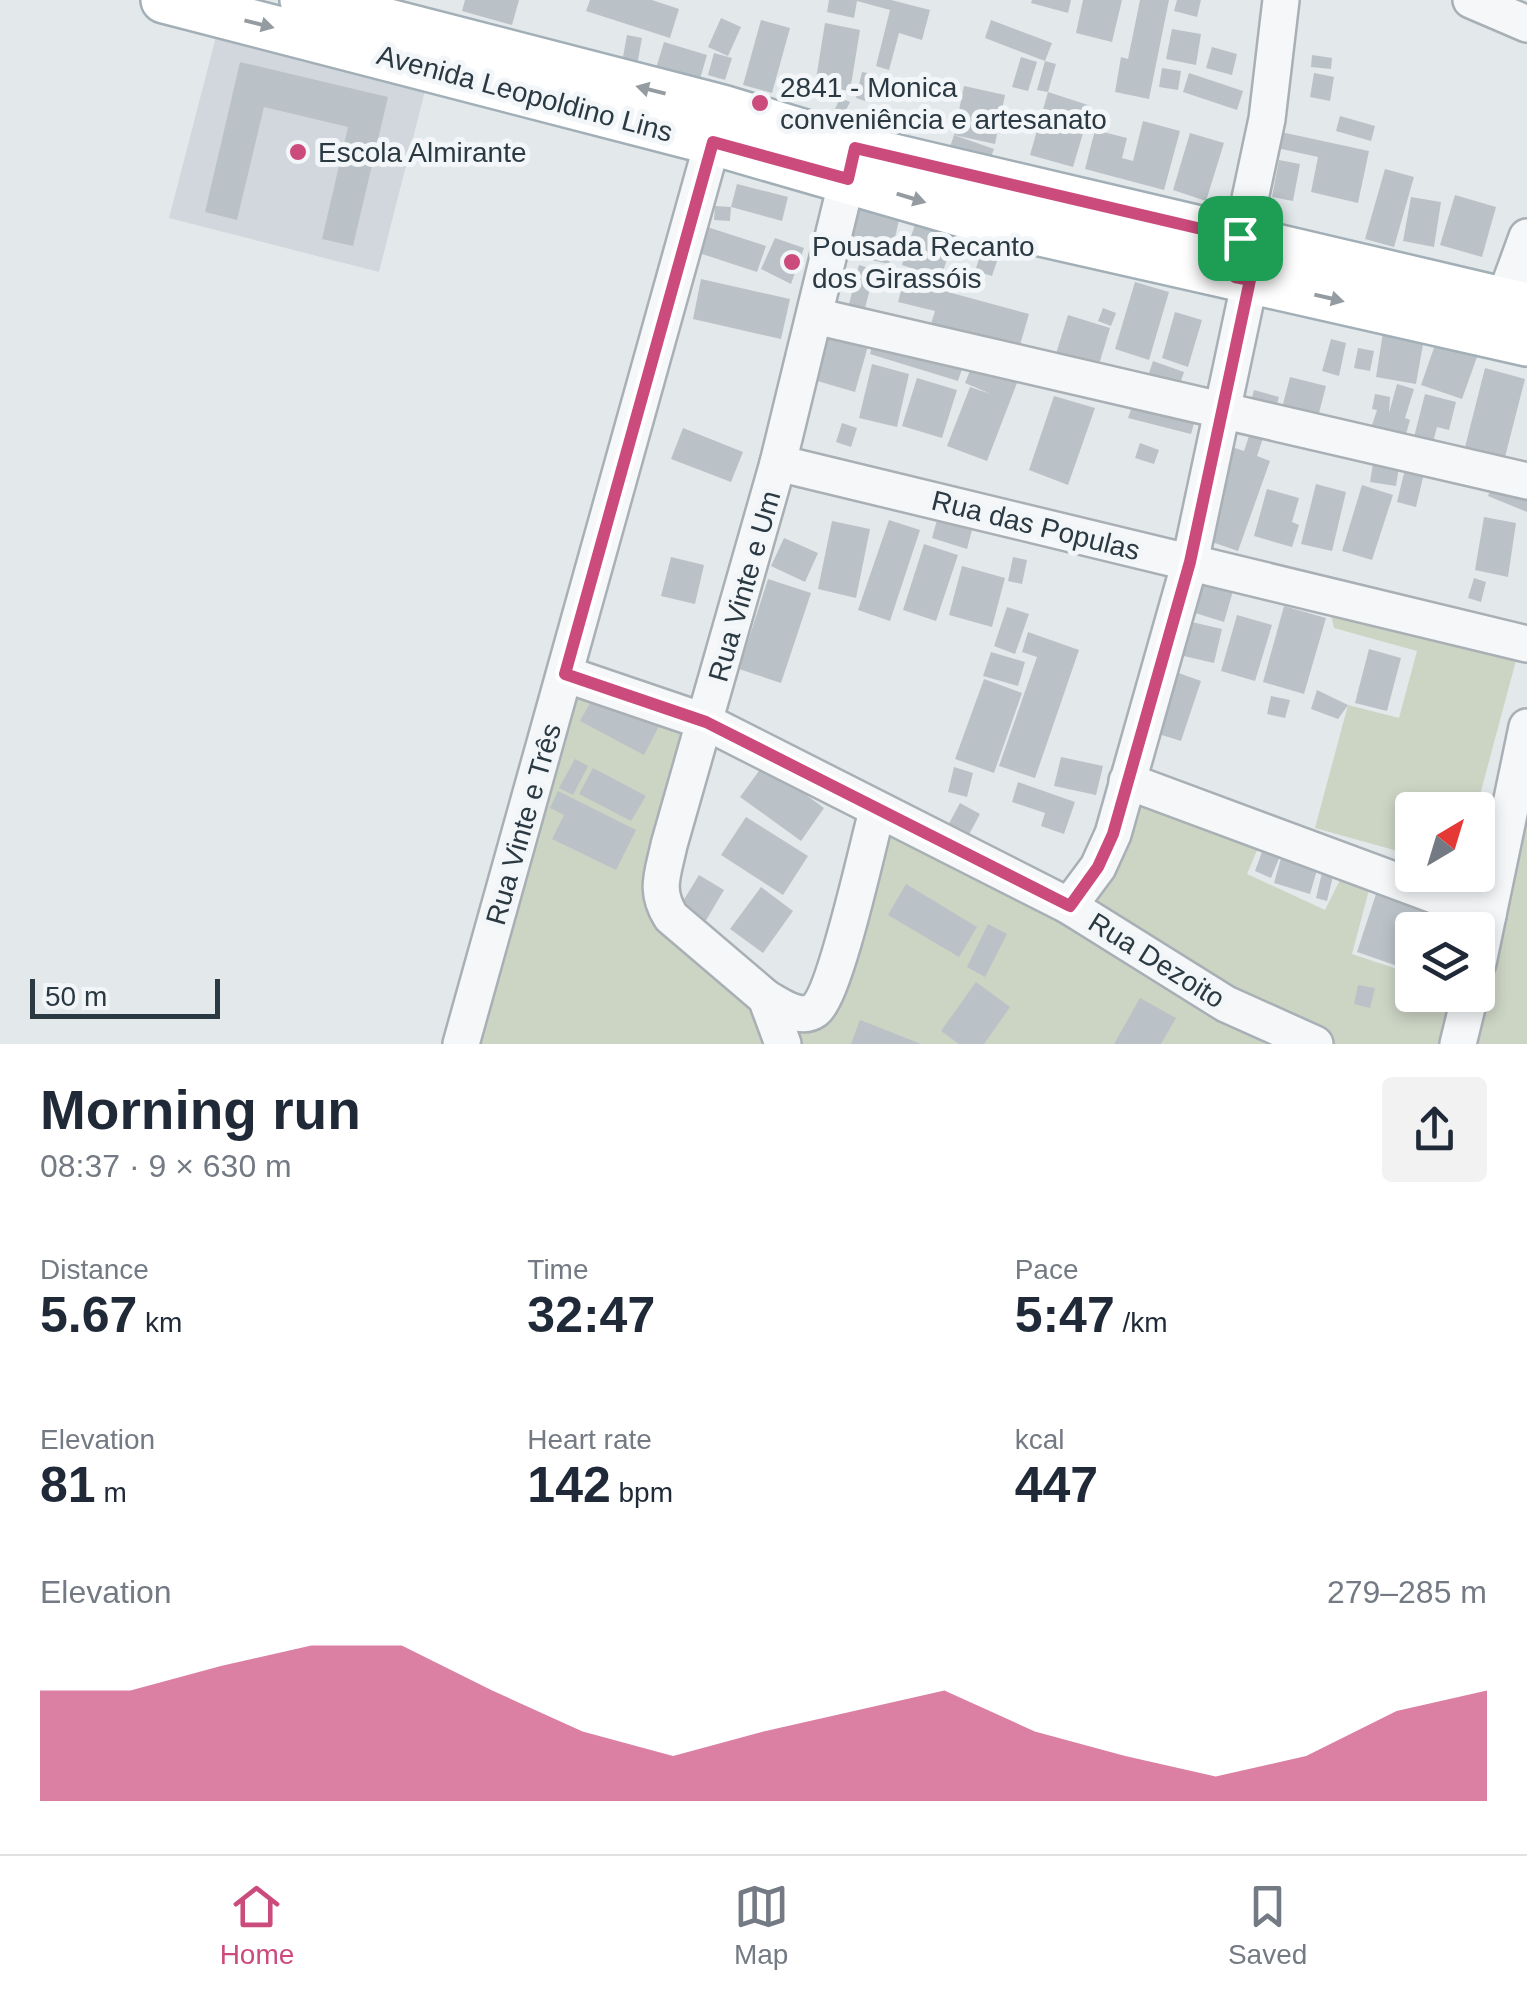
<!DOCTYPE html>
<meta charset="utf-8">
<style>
:root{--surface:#fff;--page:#f2f2f3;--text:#1f2937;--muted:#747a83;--line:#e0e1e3;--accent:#cc4b7d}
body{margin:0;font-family:Arial,sans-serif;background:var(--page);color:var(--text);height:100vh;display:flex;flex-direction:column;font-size:38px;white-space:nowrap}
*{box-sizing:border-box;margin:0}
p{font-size:32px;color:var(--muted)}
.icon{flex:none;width:55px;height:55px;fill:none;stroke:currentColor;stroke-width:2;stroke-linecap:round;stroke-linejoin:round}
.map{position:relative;height:1044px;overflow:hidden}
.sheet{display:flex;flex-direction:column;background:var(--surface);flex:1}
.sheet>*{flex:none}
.needle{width:65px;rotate:38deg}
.buttons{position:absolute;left:1395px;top:792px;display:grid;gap:20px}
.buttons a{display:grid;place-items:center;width:100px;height:100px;border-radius:10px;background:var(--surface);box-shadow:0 5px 15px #0003;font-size:50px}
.scale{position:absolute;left:30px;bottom:25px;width:190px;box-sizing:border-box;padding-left:10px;border:5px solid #2b3943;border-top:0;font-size:28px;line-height:35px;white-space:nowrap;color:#2b3943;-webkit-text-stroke:8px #f2f6f8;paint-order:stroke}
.pin{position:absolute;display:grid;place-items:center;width:85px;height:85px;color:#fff;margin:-42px;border-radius:20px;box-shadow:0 5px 15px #0006}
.round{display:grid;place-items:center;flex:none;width:105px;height:105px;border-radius:10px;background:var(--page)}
.summary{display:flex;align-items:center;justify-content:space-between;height:170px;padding:0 40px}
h1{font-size:55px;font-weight:700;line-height:75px}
.metrics{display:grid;grid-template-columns:repeat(3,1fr);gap:15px;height:170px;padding:10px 40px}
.metrics div{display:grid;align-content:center}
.metrics b{font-size:50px;font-weight:700}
.metrics small{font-size:28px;font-weight:400}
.metrics p{font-size:28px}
.chart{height:280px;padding:20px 40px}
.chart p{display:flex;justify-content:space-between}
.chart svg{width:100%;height:180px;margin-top:10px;fill:var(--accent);opacity:.7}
.dock{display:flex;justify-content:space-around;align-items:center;height:140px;border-top:2px solid var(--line);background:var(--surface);font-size:28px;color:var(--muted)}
.dock a{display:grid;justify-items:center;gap:5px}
.dock .current{color:var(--accent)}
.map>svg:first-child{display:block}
</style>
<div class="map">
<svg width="1527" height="1044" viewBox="0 0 1527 1044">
<rect width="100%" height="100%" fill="#e3e8eb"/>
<path fill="#d1d7dd" d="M217 33 426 87 379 272 169 218Z"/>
<g fill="#ccd4c4">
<path d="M1328 601 1518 653 1476 810H1412V855L1315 828 1348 705 1399 718 1417 651 1334 628Z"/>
<path d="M569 684 694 727 650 889 758 1006 775 1044H470Z"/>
<path d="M1130 790 1261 841 1247 874 1325 910 1342 876 1370 886 1352 954 1412 974V995H1464L1452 1044H1332L1079 903Z"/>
<path d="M1527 791V1044H1477Z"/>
<path d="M882 823 1068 913 1265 1044H793L787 1021 823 1020Z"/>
</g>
<g fill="#bac2c8">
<path d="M465 0H519L512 25 462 11Z"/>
<path d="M590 0H652L679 9 670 38 586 11Z"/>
<path d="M829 0H891L930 10 922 40 899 33 889 70 876 66 890 10 857 1 854 18 827 12Z"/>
<path d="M1032 0H1071L1068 13 1031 3Z"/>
<path d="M1083 0H1122L1112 42 1076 33Z"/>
<path d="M1140 0H1169L1149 99 1115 92 1121 57 1128 59Z"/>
<path d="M1177 0H1201L1197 17 1174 11Z"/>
<path d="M721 18 741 27 728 56 708 47Z"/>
<path d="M761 20 790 28 772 93 743 85Z"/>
<path d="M991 20 1052 43 1045 61 985 38Z"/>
<path d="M825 23 860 30 850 91 815 85Z"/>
<path d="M1172 29 1201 34 1196 65 1166 59Z"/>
<path d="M627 35 642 38 637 65 622 62Z"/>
<path d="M664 42 707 55 697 89 654 75Z"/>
<path d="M1212 47 1237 54 1232 75 1206 68Z"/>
<path d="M714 53 732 58 725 80 708 75Z"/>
<path d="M1312 55 1332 58 1331 69 1311 67Z"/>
<path d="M1021 57 1037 62 1028 91 1012 87Z"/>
<path d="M1045 61 1056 64 1048 92 1037 90Z"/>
<path d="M240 62 388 97 353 246 322 239 348 127 264 107 237 220 205 212Z"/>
<path d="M1162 68 1181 71 1178 90 1159 87Z"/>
<path d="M862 72 872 74 865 101 856 98Z"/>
<path d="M1189 73 1243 91 1237 110 1183 92Z"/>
<path d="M1314 73 1334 77 1330 101 1310 97Z"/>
<path d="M964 86 1005 95 995 144 954 135Z"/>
<path d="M1048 92 1091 106 1073 167 1030 155Z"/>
<path d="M840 98 850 102 837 128 828 124Z"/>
<path d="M1340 116 1375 126 1371 141 1336 131Z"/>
<path d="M1143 121 1180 131 1164 190 1085 169 1095 130 1127 138 1122 158 1133 161Z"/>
<path d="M1281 132 1369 151 1358 203 1311 192 1318 157 1277 148Z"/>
<path d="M1190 133 1224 143 1206 201 1173 190Z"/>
<path d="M954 135 994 149 986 170 947 156Z"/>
<path d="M1279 160 1300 164 1293 201 1272 197Z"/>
<path d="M1385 169 1414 177 1394 247 1365 239Z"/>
<path d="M737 184 788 197 782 221 731 207 730 221 714 220 715 206 731 207Z"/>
<path d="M1455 195 1496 207 1482 257 1440 245Z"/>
<path d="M1411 197 1441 202 1434 247 1403 241Z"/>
<path d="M862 198 902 207 889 264 849 255Z"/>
<path d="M917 218 956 230 941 278 902 265Z"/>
<path d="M704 226 766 246 757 272 696 252Z"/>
<path d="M775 238 804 248 791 284 761 269Z"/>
<path d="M981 253 998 258 992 276 975 271Z"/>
<path d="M859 265 875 270 865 308 849 304Z"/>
<path d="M701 279 790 299 781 339 693 319Z"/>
<path d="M904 280 1029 314 1018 352 930 327 935 311 898 302Z"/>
<path d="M1135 282 1169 292 1149 360 1115 349Z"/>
<path d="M1103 308 1116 313 1111 326 1098 321Z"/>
<path d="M1175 312 1202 320 1188 367 1162 358Z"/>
<path d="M1068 315 1110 328 1097 371 1055 357Z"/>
<path d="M1384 326 1425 333 1416 384 1376 377Z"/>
<path d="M827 334 868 346 855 392 814 380Z"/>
<path d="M875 334 966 357 958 381 870 354Z"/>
<path d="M1331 339 1346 343 1339 376 1322 371Z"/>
<path d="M1436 342 1477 357 1462 399 1421 385Z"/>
<path d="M1358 348 1374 351 1370 371 1354 368Z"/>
<path d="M1153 361 1184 372 1179 387 1148 376Z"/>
<path d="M973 363 1017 383 987 461 947 446 970 387 991 394 965 383Z"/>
<path d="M872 364 909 374 897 427 859 418Z"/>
<path d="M1485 368 1525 379 1504 461 1464 451Z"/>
<path d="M1290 377 1326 386 1318 417 1282 408Z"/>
<path d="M917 378 957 390 942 438 902 426Z"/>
<path d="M1397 384 1414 389 1405 418 1410 420 1404 441 1370 431 1377 410 1372 409 1375 394 1390 397 1389 413Z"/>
<path d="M1254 390 1279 397 1274 414 1249 408Z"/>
<path d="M1425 394 1456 402 1449 430 1437 427 1432 446 1413 441Z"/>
<path d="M1136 395 1197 413 1191 434 1128 418Z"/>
<path d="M1054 396 1095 408 1068 485 1029 470Z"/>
<path d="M842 423 857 428 851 447 836 442Z"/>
<path d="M683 428 743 452 731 482 671 459Z"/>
<path d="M1250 433 1263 438 1257 456 1270 461 1238 551 1206 540 1228 477 1222 475 1232 447 1244 451Z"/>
<path d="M1140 443 1159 450 1154 464 1135 458Z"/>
<path d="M1374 457 1400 461 1396 486 1370 482Z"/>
<path d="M1406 465 1425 469 1416 507 1397 502Z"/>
<path d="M1494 481 1527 494V512L1488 496Z"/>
<path d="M1316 484 1346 492 1332 551 1301 544Z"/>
<path d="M1362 485 1393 495 1372 560 1342 551Z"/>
<path d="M1267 489 1299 498 1292 522 1299 525 1292 547 1254 536Z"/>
<path d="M1484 517 1516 523 1508 577 1475 570Z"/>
<path d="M889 520 920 530 890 621 858 610Z"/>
<path d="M937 520 972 530 967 549 932 538Z"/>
<path d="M832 521 870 529 856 598 818 589Z"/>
<path d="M784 538 818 553 805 582 771 566Z"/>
<path d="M924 544 958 555 936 621 903 610Z"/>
<path d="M671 557 704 565 695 604 661 596Z"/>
<path d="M1013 557 1027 560 1022 584 1008 581Z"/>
<path d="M962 566 1005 578 992 627 949 615Z"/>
<path d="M1474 578 1486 582 1481 602 1468 598Z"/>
<path d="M768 579 811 593 781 683 739 669Z"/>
<path d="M1201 582 1233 591 1224 622 1192 612Z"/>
<path d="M1284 606 1326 618 1304 694 1263 682Z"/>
<path d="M1007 607 1029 614 1015 654 994 646Z"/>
<path d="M1237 615 1272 625 1255 681 1221 671Z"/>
<path d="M1183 620 1222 629 1214 663 1175 654Z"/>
<path d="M1028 632 1079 650 1035 778 999 766 1037 657 1022 652Z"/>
<path d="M1369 649 1401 658 1387 711 1355 703Z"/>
<path d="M991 652 1025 662 1018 686 983 676Z"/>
<path d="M1173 671 1201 681 1181 741 1152 732Z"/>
<path d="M984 679 1022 693 994 773 955 759Z"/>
<path d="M1317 690 1348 705 1338 719 1311 709Z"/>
<path d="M596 692 659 726 644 755 580 721Z"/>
<path d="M1271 696 1290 700 1285 718 1267 714Z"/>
<path d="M1061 757 1103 766 1096 795 1054 786Z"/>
<path d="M575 759 588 766 573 795 559 788Z"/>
<path d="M764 764 824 808 801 841 740 797Z"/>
<path d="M954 767 973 773 967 797 948 792Z"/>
<path d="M593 768 646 796 631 821 579 794Z"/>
<path d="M1018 782 1075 802 1064 834 1041 826 1045 813 1012 802Z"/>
<path d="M558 791 636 830 616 870 552 839 564 815 550 808Z"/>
<path d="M960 803 980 814 966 840 946 829Z"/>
<path d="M746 817 808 856 783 895 721 855Z"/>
<path d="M1263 849 1280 856 1271 878 1255 871Z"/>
<path d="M1283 851 1305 858 1303 866 1317 870 1310 894 1274 883Z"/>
<path d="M1324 864 1335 868 1327 901 1316 898Z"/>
<path d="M699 875 724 890 705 922 680 906Z"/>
<path d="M906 884 977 927 959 957 888 915Z"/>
<path d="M761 887 793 911 763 953 730 929Z"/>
<path d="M1378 888 1436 907 1428 930H1412V971L1357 952Z"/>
<path d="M988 924 1007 934 985 977 967 967Z"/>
<path d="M976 982 1010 1007 984 1044H959L941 1031Z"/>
<path d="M1358 985 1375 988 1370 1008 1354 1004Z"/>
<path d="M1140 998 1176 1018 1161 1044H1114Z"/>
<path d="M860 1020 921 1044H851Z"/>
</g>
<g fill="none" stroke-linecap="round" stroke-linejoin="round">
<g stroke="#a8b0b5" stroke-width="40">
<g id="minor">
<path d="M1471 0 1527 24"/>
<path d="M1237 260 1267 119 1281 0"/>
<path d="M1504 300 1527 237"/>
<path d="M815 316 1527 481"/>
<path d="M778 463 1527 644"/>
<path d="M565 674 706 722 1069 906 1226 1004 1315 1044"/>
<path d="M1127 781 1488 915"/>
<path d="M1069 906 1098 867 1113 834 1190 562 1250 280"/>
<path d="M1478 963 1527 727"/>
<path d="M766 998C779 1005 800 1021 815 1010 836 993 868 844 877 811"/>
<path d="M461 1044 719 119"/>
<path d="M783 1044 766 998 671 917C654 890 663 874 669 845L778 463 853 155"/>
<path d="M1458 1044 1470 995"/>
</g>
</g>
<g stroke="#a2afb6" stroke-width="50">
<g id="major">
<path d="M164 0 713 142 983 220 1527 343"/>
<path d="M303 0 722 108 855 148 1527 306"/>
</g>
</g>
<use href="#minor" stroke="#f5f7f9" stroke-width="35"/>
<use href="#major" stroke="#fff" stroke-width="45"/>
</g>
<defs><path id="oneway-solid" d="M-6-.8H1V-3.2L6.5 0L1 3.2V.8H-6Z" transform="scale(2.5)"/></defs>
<g fill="#959ca1">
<use href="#oneway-solid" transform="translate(259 24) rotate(14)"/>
<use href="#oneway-solid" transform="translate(651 90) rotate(-166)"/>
<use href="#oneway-solid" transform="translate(911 198) rotate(17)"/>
<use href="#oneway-solid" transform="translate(1329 298) rotate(13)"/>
</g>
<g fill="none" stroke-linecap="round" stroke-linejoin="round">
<g stroke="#fff" stroke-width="20">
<path id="route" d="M713 142 848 179 855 148 1240 238 1235 277 1250 280 1190 562 1113 834 1098 867 1070 906 706 722 565 674Z"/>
</g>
<use href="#route" stroke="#cc4b7d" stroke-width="12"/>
</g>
<g fill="#cc4b7d" stroke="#f2f6f8" stroke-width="4">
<circle cx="760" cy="103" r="10"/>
<circle cx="298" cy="152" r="10"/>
<circle cx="792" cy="262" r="10"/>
</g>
<g text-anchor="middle" stroke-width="10" stroke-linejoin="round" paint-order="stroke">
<g font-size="28" fill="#2b3943" stroke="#f2f6f8" text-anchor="start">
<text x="780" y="97">2841 - Monica<tspan x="780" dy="32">conveniência e artesanato</tspan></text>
<text x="318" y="162">Escola Almirante</text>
<text x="812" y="256">Pousada Recanto<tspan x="812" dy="32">dos Girassóis</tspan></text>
</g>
<g font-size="28" fill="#2b3943" stroke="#f2f6f8">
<text transform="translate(525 93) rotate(15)" y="10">Avenida Leopoldino Lins</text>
<text transform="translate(1036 525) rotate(14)" y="10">Rua das Populas</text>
<text transform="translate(744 586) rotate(-74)" y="10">Rua Vinte e Um</text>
<text transform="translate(523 824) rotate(-74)" y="10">Rua Vinte e Três</text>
<text transform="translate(1157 960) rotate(32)" y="10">Rua Dezoito</text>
</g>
</g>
</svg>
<div class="buttons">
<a><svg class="needle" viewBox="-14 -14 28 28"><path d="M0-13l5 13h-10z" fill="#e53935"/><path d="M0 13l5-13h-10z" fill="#747a83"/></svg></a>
<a><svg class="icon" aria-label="layers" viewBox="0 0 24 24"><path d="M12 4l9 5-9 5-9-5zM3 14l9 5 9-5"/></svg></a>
</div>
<div class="scale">50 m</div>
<div class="pin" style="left:1240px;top:238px;background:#1e9e55"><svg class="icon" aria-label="arrive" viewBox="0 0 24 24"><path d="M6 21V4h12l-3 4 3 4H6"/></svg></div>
</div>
<section class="sheet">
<div class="summary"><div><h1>Morning run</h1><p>08:37 · 9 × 630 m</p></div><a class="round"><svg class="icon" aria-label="share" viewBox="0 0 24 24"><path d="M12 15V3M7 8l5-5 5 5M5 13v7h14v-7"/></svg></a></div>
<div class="metrics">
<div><p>Distance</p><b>5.67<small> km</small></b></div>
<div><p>Time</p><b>32:47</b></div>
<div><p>Pace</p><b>5:47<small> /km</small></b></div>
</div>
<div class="metrics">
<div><p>Elevation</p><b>81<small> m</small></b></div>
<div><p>Heart rate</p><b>142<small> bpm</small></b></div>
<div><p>kcal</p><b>447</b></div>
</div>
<div class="chart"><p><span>Elevation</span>279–285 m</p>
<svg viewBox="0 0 160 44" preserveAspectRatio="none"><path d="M0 44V17L10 17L20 11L30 6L40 6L50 17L60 27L70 33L80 27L90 22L100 17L110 27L120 33L130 38L140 33L150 22L160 17V44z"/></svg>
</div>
</section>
<nav class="dock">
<a class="current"><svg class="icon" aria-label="home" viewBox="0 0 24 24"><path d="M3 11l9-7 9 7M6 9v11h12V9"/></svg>Home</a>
<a><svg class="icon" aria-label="map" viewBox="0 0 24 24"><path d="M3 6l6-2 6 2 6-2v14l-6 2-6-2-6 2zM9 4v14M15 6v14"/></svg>Map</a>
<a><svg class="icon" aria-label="saved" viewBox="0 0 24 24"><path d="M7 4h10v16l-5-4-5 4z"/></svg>Saved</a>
</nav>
